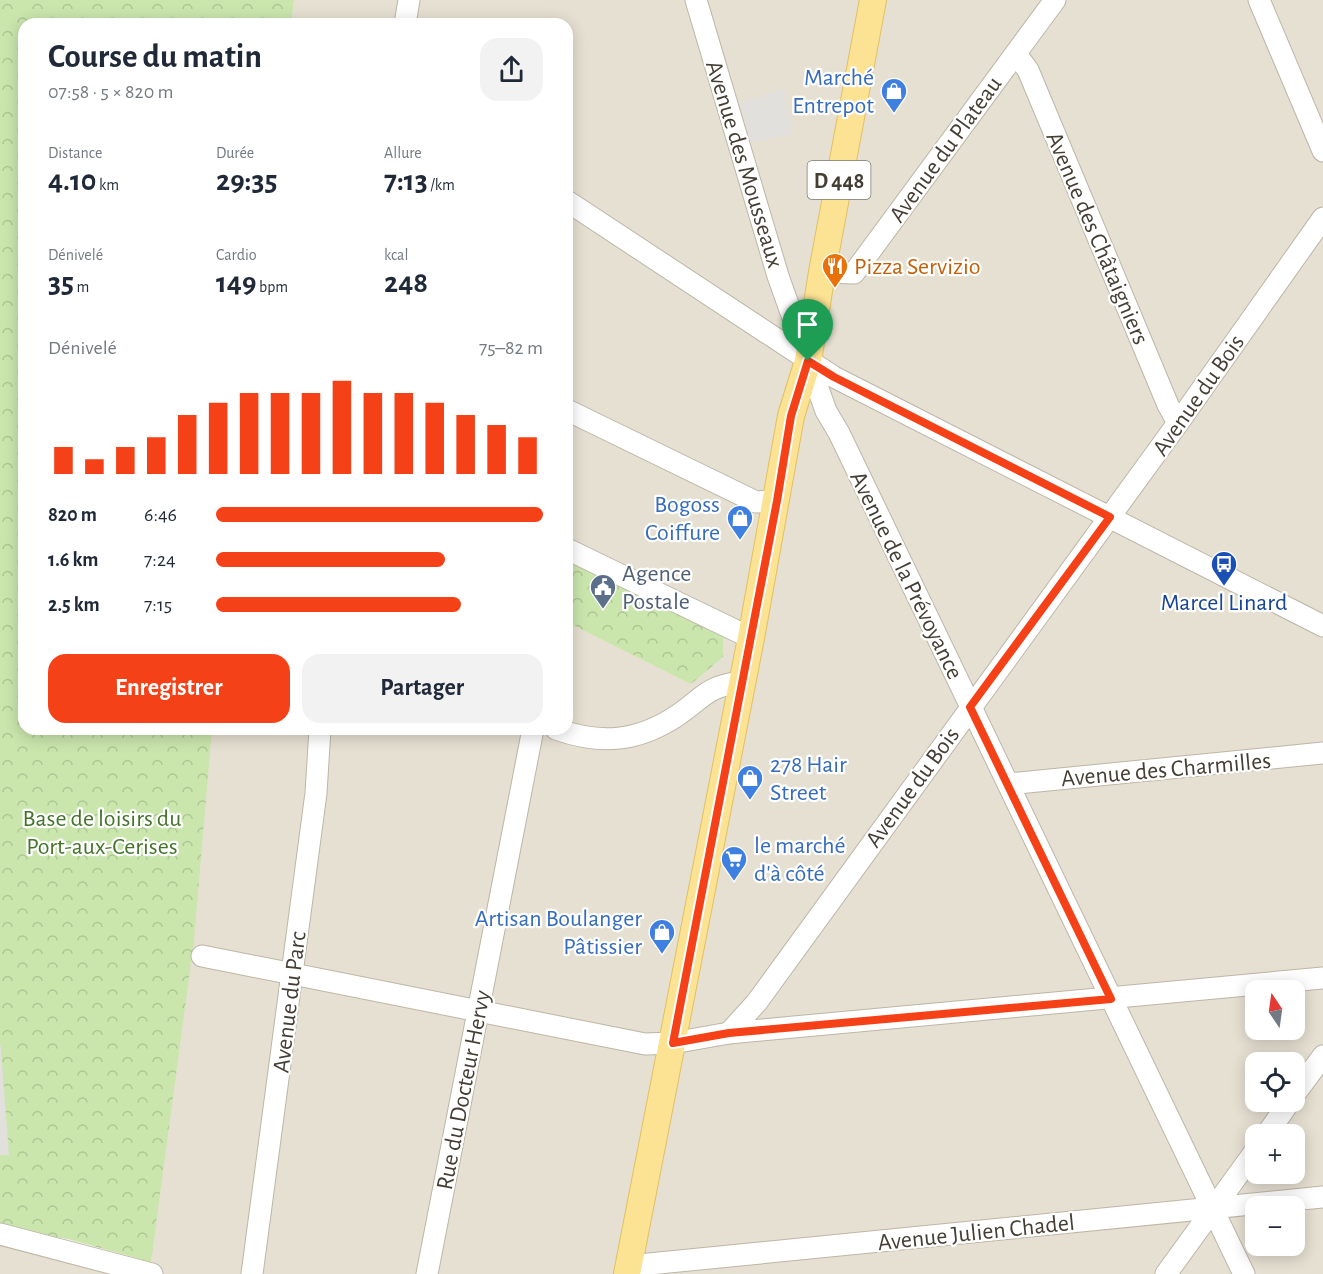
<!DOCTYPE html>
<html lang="fr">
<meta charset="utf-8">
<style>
:root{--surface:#fff;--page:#f2f2f3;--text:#1f2937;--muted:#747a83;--accent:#f54118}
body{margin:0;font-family:"Alegreya Sans",sans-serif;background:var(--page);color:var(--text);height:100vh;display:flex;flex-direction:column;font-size:22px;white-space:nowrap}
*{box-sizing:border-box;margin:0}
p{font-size:20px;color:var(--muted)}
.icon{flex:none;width:33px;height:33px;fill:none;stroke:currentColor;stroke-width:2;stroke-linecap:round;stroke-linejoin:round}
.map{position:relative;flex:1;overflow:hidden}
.drawer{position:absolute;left:18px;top:18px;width:555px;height:717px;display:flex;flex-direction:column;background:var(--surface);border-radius:18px;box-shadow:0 3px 15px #0003}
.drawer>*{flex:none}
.needle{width:39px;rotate:347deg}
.tools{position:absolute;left:1245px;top:980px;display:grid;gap:12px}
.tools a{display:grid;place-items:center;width:60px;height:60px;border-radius:12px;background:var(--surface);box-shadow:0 3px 15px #0003;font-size:30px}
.pin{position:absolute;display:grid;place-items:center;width:51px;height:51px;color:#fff;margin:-62px -26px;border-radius:50% 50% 50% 0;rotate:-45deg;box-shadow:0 0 6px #0007}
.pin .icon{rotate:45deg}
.round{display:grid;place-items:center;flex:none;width:63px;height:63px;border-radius:18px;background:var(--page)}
.summary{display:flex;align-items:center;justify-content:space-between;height:102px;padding:0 30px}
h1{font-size:33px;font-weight:600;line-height:45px}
.figures{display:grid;grid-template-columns:repeat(3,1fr);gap:9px;height:102px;padding:6px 30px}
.figures div{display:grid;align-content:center}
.figures b{font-size:30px;font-weight:600}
.figures small{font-size:16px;font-weight:400}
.figures p{font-size:16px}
.chart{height:168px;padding:12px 30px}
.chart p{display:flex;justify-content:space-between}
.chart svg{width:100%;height:108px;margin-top:6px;stroke:var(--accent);stroke-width:6}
.button{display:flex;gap:12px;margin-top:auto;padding:12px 30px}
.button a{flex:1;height:69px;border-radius:18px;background:var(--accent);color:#fff;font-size:24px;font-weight:600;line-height:69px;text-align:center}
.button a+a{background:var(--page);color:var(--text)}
ul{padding:0 30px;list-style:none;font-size:20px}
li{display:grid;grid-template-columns:96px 72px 1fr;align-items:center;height:45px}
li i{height:15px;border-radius:8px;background:var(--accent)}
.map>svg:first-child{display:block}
</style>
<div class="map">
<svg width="1323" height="1274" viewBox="0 0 1323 1274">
<defs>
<pattern id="park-crowns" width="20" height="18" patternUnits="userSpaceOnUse" patternTransform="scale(1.5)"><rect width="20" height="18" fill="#cae6ad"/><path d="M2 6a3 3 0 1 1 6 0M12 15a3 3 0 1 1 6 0" fill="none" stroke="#afc695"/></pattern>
</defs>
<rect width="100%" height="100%" fill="#f2eee4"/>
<path fill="#e6e0d2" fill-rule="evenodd" d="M294 0H1323V1274H0V1238L151 1262 206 729H567V24H291ZM1256 990H1294V1029H1256ZM1256 1062H1294V1101H1256ZM1256 1134H1294V1173H1256ZM1256 1206H1294V1245H1256Z"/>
<g fill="url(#park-crowns)">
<path d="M0 0H294L291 24H24V729H212L194 940 151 1262 68 1239 0 1228Z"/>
<path d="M567 557 723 635V657L691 684 567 622Z"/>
</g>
<g fill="#e2e0dd">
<path d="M786 88 784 97 789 121H792L790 138 786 135 751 143 740 103Z"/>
<path d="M0 1042 1 1050 9 1155H0Z"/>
</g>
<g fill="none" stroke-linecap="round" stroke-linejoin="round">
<g stroke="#bdb6a7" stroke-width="23">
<g id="minor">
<path d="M696 0 778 276 826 411 839 433 1244 1274"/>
<path d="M1259 0 1323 151"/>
<path d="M405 24 409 0"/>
<path d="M1016 54 1028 70 1168 405 1178 423"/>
<path d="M567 201 834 377 1323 626"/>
<path d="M822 272 854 273 1055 0"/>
<path d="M567 410 756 502 777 501"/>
<path d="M567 549 751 638"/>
<path d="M556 729C601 745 638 742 678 715 704 697 707 686 742 682"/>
<path d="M1009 784 1323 753"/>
<path d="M202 956 645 1044 673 1043 729 1033 1323 978"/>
<path d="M729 1033 757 1002 1178 423 1323 218"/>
<path d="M1294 1095 1323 1056"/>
<path d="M1267 1134 1290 1101"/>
<path d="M0 1234 152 1274"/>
<path d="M629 1266 1323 1197"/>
<path d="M252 1274 316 793 320 729"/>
<path d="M427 1274 533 729"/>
<path d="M1166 1274 1256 1150"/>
</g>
</g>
<g stroke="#e1c063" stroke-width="28">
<path id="major" d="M627 1274 751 638 791 416 808 361 822 272 873 0"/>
</g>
<use href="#minor" stroke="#fff" stroke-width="21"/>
<use href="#major" stroke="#fce293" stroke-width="26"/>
</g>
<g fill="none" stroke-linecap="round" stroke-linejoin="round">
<g stroke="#fff" stroke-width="12">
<path id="route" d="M808 361 834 377 1110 517 970 707 1111 999 729 1033 673 1043 777 501 791 416Z"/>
</g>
<use href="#route" stroke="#f54118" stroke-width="8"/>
</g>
<defs>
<g id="shop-pin" transform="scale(1.35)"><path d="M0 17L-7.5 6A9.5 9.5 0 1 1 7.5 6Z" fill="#3f7fe0" stroke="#fff"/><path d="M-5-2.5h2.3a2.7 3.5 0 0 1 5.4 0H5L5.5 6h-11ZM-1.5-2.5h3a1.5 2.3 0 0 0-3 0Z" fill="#fff"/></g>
<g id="restaurant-pin" transform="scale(1.35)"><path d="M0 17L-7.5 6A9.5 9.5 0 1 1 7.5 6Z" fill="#e8710a" stroke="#fff"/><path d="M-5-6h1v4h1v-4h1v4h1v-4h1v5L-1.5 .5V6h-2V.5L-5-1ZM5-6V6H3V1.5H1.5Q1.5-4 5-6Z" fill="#fff"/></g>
<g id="bus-pin" transform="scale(1.35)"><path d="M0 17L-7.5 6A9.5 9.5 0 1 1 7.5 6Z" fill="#1a4fb4" stroke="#fff"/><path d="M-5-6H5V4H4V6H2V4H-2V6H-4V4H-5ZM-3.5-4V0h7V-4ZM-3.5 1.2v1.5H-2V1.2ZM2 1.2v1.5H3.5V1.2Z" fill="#fff"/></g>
<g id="civic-pin" transform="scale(1.35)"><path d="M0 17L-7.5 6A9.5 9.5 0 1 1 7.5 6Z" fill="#5c6f8a" stroke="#fff"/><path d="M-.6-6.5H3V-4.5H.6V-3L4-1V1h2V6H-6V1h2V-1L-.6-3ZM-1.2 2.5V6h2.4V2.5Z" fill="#fff"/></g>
<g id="supermarket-pin" transform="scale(1.35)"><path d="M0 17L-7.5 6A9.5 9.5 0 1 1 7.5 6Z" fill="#3f7fe0" stroke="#fff"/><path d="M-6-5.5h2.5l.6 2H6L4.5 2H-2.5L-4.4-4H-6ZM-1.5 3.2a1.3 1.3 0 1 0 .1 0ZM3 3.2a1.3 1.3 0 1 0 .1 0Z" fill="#fff"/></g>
</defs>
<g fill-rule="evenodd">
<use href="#shop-pin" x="894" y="91"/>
<use href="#restaurant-pin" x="835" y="266"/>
<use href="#shop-pin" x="740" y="518"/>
<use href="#bus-pin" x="1224" y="564"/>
<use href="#civic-pin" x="603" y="587"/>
<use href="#shop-pin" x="750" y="778"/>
<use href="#supermarket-pin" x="734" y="859"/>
<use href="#shop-pin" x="662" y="932"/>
</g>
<g text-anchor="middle" stroke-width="4.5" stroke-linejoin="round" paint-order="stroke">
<rect fill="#fff" stroke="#7c7871" stroke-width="1.5" x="807.5" y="161" width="63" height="38" rx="4.5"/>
<g font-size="22" font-weight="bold" fill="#443e34">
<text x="839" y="188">D 448</text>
</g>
<g font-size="24" fill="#366cbe" stroke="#fff" text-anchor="end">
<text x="874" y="85">Marché<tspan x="874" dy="28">Entrepot</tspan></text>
<text x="720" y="512">Bogoss<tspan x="720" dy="28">Coiffure</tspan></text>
<text x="770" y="772" text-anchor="start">278 Hair<tspan x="770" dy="28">Street</tspan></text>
<text x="754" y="853" text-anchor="start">le marché<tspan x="754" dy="28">d'à côté</tspan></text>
<text x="642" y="926">Artisan Boulanger<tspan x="642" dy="28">Pâtissier</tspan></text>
</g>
<g font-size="24" fill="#443e34" stroke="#fff">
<text transform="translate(945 149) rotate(-54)" y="8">Avenue du Plateau</text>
<text transform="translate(745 164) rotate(73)" y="8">Avenue des Mousseaux</text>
<text transform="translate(1098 238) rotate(67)" y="8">Avenue des Châtaigniers</text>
<text transform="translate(1198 395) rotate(-55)" y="8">Avenue du Bois</text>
<text transform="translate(907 575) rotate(64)" y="8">Avenue de la Prévoyance</text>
<text transform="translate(1166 769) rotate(-5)" y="8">Avenue des Charmilles</text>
<text transform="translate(912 787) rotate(-54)" y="8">Avenue du Bois</text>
<text transform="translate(289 1002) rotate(-83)" y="8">Avenue du Parc</text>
<text transform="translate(463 1090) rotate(-79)" y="8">Rue du Docteur Hervy</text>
<text transform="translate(976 1232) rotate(-6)" y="8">Avenue Julien Chadel</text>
</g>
<g font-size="24" fill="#c56008" stroke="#fff" text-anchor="start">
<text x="854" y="274">Pizza Servizio</text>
</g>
<g font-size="24" fill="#4e5e75" stroke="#fff" text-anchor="start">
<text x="622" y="581">Agence<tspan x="622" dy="28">Postale</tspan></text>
</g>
<g font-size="24" fill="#164399" stroke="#fff">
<text x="1224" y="610">Marcel Linard</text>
</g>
<g font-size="24" fill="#437429" stroke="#fff">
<text x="102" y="826">Base de loisirs du<tspan x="102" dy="28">Port-aux-Cerises</tspan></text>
</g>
</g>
</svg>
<div class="tools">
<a><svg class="needle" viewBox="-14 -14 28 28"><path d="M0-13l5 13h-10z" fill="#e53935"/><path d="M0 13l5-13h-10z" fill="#747a83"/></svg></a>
<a><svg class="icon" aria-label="locate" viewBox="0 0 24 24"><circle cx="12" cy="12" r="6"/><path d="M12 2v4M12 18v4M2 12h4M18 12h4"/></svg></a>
<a>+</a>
<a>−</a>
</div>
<div class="pin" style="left:808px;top:361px;background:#1e9e55"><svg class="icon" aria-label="arrive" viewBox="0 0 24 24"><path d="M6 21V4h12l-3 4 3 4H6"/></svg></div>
<section class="drawer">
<div class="summary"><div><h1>Course du matin</h1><p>07:58 · 5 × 820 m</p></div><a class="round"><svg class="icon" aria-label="share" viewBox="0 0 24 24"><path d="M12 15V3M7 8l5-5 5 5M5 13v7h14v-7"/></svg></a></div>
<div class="figures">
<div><p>Distance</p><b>4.10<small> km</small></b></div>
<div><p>Durée</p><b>29:35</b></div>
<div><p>Allure</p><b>7:13<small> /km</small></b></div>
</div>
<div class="figures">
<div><p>Dénivelé</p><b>35<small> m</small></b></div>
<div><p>Cardio</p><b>149<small> bpm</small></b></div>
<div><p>kcal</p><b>248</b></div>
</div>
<div class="chart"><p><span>Dénivelé</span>75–82 m</p>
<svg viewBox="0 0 160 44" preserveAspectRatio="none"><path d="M5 44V33M15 44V38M25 44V33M35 44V29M45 44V20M55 44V15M65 44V11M75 44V11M85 44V11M95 44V6M105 44V11M115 44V11M125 44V15M135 44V20M145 44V24M155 44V29"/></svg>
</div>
<ul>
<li><b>820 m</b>6:46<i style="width:100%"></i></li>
<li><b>1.6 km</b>7:24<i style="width:70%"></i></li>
<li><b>2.5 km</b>7:15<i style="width:75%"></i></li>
</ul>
<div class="button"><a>Enregistrer</a><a>Partager</a></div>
</section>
</div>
